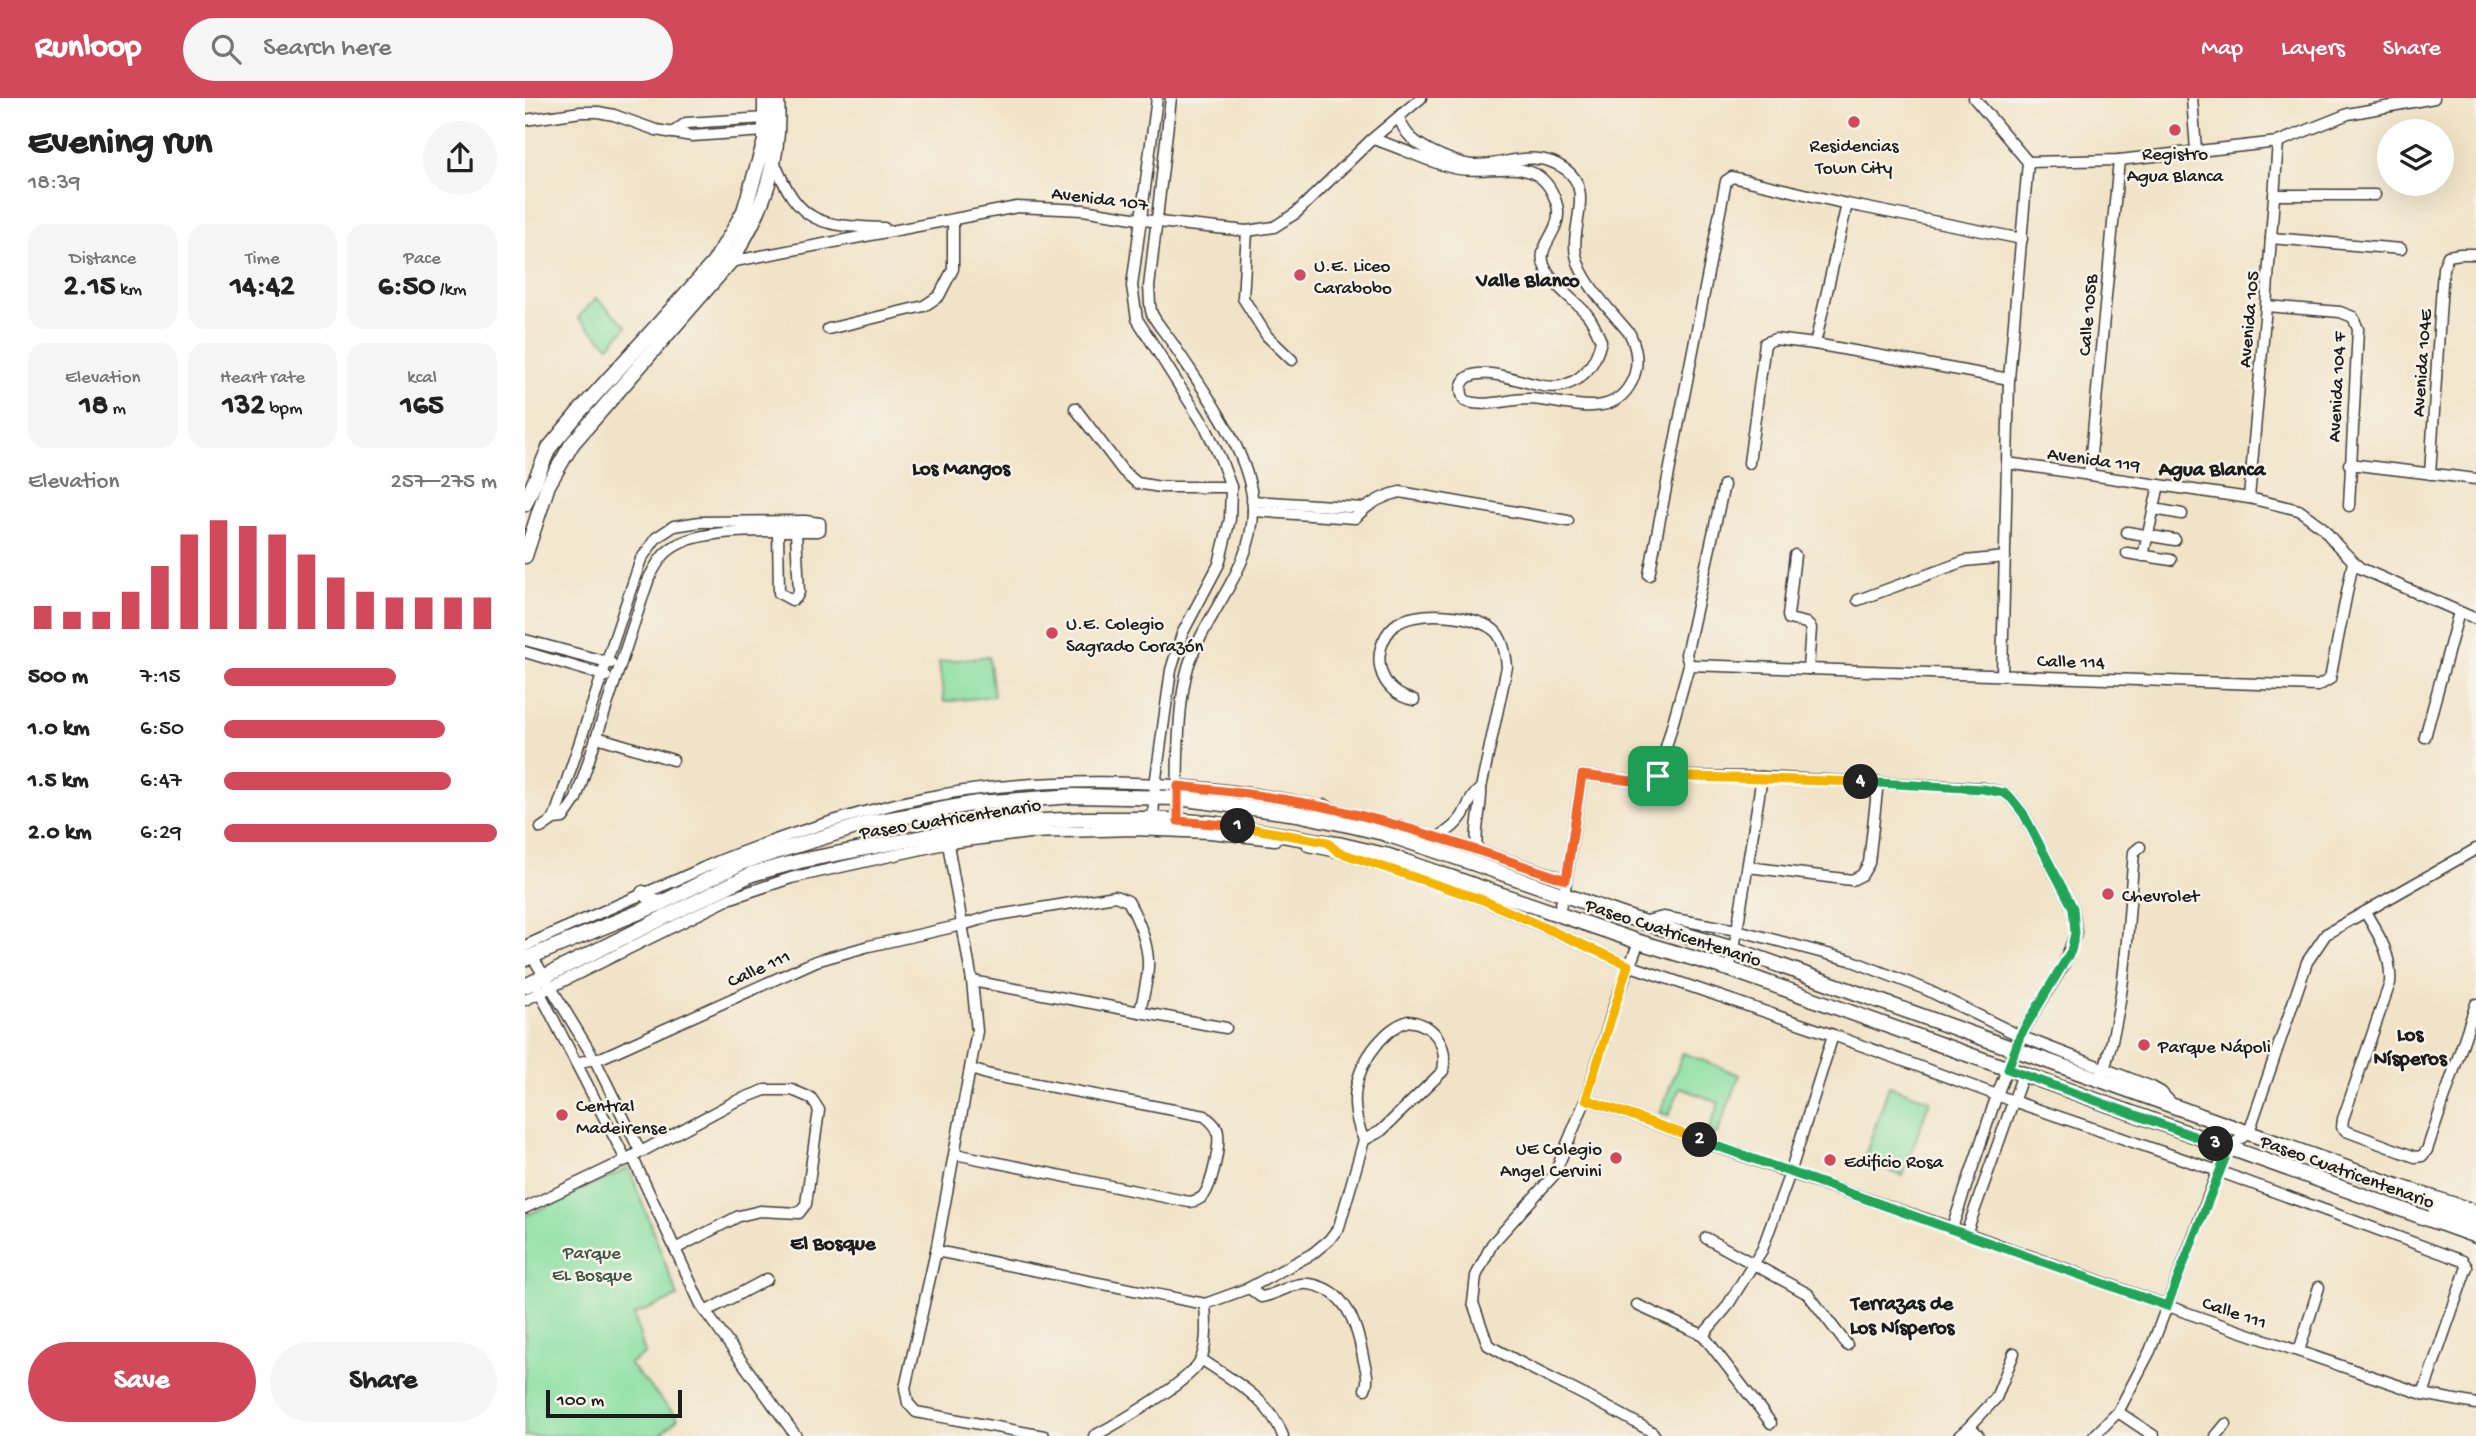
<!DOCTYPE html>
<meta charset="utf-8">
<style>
:root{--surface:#fff;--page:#f6f6f6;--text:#222;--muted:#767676;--accent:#d1495b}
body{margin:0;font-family:"Gochi Hand",sans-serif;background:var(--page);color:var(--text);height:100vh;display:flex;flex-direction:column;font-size:26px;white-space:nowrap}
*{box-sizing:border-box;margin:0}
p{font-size:23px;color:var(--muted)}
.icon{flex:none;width:38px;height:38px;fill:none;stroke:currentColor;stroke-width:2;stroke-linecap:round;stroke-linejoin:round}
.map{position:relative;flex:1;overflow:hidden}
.sheet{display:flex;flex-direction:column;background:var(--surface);width:525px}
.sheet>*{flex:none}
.fabs{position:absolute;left:1852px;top:21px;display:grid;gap:14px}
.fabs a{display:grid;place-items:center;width:77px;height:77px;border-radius:50%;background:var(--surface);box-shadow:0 7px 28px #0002;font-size:35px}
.scale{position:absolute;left:21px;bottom:18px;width:136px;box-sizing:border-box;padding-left:7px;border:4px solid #1c1c1c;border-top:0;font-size:19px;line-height:24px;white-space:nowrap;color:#1c1c1c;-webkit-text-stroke:5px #f7f3e8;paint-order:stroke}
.pin{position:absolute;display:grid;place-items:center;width:60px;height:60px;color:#fff;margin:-30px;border-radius:14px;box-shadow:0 4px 10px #0006}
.km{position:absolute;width:35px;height:35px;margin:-18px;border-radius:50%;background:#222;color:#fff;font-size:19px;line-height:35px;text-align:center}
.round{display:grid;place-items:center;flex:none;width:74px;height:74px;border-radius:37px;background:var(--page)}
.summary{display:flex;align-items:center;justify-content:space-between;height:119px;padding:0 28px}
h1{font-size:38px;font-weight:700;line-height:52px}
.metrics{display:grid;grid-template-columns:repeat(3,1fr);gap:10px;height:119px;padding:7px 28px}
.metrics div{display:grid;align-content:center;border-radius:18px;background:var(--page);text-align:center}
.metrics b{font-size:30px;font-weight:700}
.metrics small{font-size:19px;font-weight:400}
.metrics p{font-size:19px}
.chart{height:196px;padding:14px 28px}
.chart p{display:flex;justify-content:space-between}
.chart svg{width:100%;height:126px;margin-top:7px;stroke:var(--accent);stroke-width:6}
.primary-button{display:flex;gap:14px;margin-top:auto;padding:14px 28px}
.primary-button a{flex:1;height:80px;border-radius:42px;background:var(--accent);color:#fff;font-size:28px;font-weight:700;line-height:80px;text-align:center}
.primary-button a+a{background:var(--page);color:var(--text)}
ul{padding:0 28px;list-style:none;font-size:23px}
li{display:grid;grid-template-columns:112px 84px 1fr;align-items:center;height:52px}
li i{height:18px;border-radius:9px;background:var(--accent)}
header{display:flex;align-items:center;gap:42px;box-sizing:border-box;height:98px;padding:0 35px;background:var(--accent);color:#fff}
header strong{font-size:33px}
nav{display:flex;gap:38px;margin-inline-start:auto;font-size:24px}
.search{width:490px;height:63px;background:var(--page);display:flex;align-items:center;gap:18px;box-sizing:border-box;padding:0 24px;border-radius:38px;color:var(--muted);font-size:26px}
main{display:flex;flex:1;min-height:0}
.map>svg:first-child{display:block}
</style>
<header>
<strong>Runloop</strong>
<div class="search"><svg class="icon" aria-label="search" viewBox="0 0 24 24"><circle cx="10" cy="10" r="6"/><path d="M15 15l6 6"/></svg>Search here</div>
<nav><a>Map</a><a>Layers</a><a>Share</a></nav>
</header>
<main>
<section class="sheet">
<div class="summary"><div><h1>Evening run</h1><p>18:39</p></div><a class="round"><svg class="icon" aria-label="share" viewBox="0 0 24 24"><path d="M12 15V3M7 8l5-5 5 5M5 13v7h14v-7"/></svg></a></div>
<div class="metrics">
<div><p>Distance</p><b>2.15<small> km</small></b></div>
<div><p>Time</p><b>14:42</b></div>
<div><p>Pace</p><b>6:50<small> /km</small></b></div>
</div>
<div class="metrics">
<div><p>Elevation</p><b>18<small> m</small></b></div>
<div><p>Heart rate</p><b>132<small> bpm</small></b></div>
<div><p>kcal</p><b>165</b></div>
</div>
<div class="chart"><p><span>Elevation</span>257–275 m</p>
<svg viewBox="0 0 160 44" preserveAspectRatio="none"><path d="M5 44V36M15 44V38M25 44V38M35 44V31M45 44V22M55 44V11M65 44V6M75 44V8M85 44V11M95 44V18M105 44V26M115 44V31M125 44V33M135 44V33M145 44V33M155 44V33"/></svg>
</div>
<ul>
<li><b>500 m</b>7:15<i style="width:63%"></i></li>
<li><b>1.0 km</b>6:50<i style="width:81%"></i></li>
<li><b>1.5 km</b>6:47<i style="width:83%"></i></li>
<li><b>2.0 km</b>6:29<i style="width:100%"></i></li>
</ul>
<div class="primary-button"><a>Save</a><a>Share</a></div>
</section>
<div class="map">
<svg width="1951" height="1338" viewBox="0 0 1951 1338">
<rect width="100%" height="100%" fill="#f7f3e8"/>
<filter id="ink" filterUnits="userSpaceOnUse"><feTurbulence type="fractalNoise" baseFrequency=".0143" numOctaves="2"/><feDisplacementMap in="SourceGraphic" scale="14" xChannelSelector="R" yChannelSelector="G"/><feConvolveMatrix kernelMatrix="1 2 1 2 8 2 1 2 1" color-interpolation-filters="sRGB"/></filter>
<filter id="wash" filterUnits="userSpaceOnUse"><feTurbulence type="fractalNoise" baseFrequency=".00686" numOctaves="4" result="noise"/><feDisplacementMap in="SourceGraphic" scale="28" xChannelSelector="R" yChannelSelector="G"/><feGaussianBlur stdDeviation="1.57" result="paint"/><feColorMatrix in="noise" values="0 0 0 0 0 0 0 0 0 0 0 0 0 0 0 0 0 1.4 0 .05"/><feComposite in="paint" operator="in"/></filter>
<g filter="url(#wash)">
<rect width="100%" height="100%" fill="#f1e3c7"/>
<g fill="#89dfa2" stroke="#527e5f" stroke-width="2">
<path d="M71 200 102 228 84 248 53 220Z"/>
<path d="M464 558 469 598 419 604 414 564Z"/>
<path d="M1158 955 1215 977 1192 1036 1183 1033 1194 1005 1155 989 1144 1017 1135 1015Z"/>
<path d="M1364 988 1405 1002 1378 1078 1338 1064Z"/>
<path d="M104 1070 153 1199 109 1217 120 1256 104 1266 153 1320 134 1338H0V1118Z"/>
</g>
</g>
<g filter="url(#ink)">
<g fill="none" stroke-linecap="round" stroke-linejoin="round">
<g stroke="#3c3a36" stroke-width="13">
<g id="street">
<path d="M646 0 624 189C625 197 624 208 627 216 632 226 642 237 648 246 677 290 729 358 728 413 728 470 680 516 663 569 652 608 652 681 653 723"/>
<path d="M1449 0 1503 64 1594 62 1753 44 1823 16 1909 0"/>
<path d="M1667 0 1671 52"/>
<path d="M0 22 56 14H73L89 17 131 32 167 38 240 33"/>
<path d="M147 35 161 25 241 20"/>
<path d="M848 41C875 49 900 63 928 70 968 79 1016 51 1032 107 1039 132 1011 147 1019 167 1026 186 1048 201 1061 215 1068 223 1072 233 1076 243 1071 264 1061 280 1040 287 1031 290 1022 289 1013 287 997 284 944 263 937 287 935 293 937 298 940 303 961 310 982 301 1004 301 1040 302 1087 325 1107 283 1114 268 1112 251 1105 236 1088 215 1056 184 1051 157 1045 129 1070 92 1040 71 1010 49 979 69 946 67 932 65 918 59 906 53 890 45 879 36 874 19"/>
<path d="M249 63C274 126 294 128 359 130"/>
<path d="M1749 97H1850"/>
<path d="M1322 106 1290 246 1484 281"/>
<path d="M722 133 718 200 742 238 767 262"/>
<path d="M1746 140 1876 151"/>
<path d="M205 164 492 109 558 112 633 124 722 133 749 129 771 115 846 42 896 0"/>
<path d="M1741 208 1815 214 1828 219 1833 231 1824 408"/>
<path d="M303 231 399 208 414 198 428 171V122"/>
<path d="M550 310 598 373 612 385 635 389H706"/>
<path d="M1224 365 1240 245 1250 241 1290 246"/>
<path d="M1482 365 1724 400 1774 412 1797 429 1812 447 1835 470 1951 521"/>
<path d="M1824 366 1951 381"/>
<path d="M1905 376 1918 170 1923 158 1935 156H1951"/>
<path d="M1564 377 1594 62"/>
<path d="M1199 387 1163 548 1161 556 1164 567 1133 678 1237 679 1458 690 1479 695 1486 700 1498 715 1548 810 1551 835 1538 868 1495 938 1472 997 1427 1130"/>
<path d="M1724 400 1741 208 1753 44"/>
<path d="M727 403 839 410"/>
<path d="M1629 411 1657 416"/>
<path d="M728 413 830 420C842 407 857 398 875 394L1043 423"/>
<path d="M253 434 254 495 267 502 271 500 274 494 271 434"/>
<path d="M1602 434 1650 442"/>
<path d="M1602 455 1646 462"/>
<path d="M1270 457 1263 518 1264 521 1281 525 1286 530 1283 571"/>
<path d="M1618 458 1634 387"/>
<path d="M1124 477 1201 83 1207 79 1322 106 1497 141"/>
<path d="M1333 502 1440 463 1480 459"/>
<path d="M0 542 86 565"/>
<path d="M0 554 81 578"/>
<path d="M1164 567 1793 588 1805 581 1828 464"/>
<path d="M1477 577 1484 281 1503 64"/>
<path d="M889 602C853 595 843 553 869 528 888 510 954 516 971 534 979 543 981 558 982 569L956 690C957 711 949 731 952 752"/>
<path d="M72 639 148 662"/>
<path d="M1900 639 1934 514"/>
<path d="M417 712 447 883 452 933 411 1153 380 1290 383 1305 391 1314 519 1338"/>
<path d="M628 721 630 687 646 572 657 536 694 466 705 421 706 389 696 362 681 330 612 221 607 188 632 0"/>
<path d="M16 730 29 721 38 720 51 701 124 480C130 469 136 457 147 450 177 428 254 434 292 433L295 432V425L280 423 175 424 149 428 131 440 116 461 29 721"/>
<path d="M912 740C922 734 932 727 938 717 944 706 946 698 956 690"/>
<path d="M783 748 813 754 915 787 958 802 1103 867 1308 937 1488 1003 1693 1073 1938 1163 1942 1169 1898 1296"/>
<path d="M1223 769 1327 782 1337 777 1344 765 1353 684"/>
<path d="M1840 814C1854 837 1867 857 1865 885L1818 1021 1817 1029 1821 1033 1890 1059 1897 1058 1902 1052 1951 906"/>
<path d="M1033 815 1039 797 1057 677 1115 684 1133 678"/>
<path d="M1117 824 1138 819 1212 832 1325 862 1400 891 1495 938 1627 989 1636 994 1647 1006"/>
<path d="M1114 844 1091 902 1061 1001 1029 1077 967 1146 951 1178 948 1205 963 1247C1017 1278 1074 1302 1127 1334L1130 1338"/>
<path d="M0 848C46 827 92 807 139 787 161 779 182 767 204 759 258 738 313 720 370 706 499 675 656 679 786 706 872 724 957 754 1041 781"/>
<path d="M7 858 70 962 115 1053"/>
<path d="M1204 871 1209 851 1237 679"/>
<path d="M447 883 701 930"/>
<path d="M12 889 101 1062"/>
<path d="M0 902 206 800 266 780 424 745 504 735 609 732 685 735 750 742"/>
<path d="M883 923C910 926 923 947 918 973L856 1033 839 1042C823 1006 828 975 853 945 862 935 869 928 883 923Z"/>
<path d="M51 965 78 959 291 863 344 848 437 827 467 818 590 798 603 803C613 821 622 842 623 863 624 879 618 898 615 914"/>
<path d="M1577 978C1602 902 1602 832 1609 754L1615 749"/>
<path d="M1061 1001 1265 1075 1427 1130 1671 1218 1898 1296 1951 1306"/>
<path d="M430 1056 664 1104C670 1103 675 1102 679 1097 687 1086 695 1049 693 1036 693 1028 685 1023 680 1018L465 977 446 971"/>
<path d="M107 1058 177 1209 271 1338"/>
<path d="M0 1110 101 1062 209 1004 240 992H267L286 1000 294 1012 281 1106 274 1115 235 1113 214 1118 150 1151"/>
<path d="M1441 1136 1498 976"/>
<path d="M1181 1140 1283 1196 1322 1247"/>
<path d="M411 1153 680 1206 724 1190 787 1156 804 1142 814 1129 839 1042"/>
<path d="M724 1190 736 1199C752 1197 767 1184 783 1186 821 1190 832 1227 838 1259 840 1269 845 1281 840 1291"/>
<path d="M1112 1207 1178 1237 1246 1325"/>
<path d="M180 1214 242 1181"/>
<path d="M1178 1237 1201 1210 1237 1152 1265 1075 1308 937"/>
<path d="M1774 1253 1794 1189"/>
<path d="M676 1261C708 1283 744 1300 758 1338"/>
<path d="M1593 1314 1629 1338"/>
<path d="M1445 1328 1471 1300 1489 1255"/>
<path d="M569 1338C593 1325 667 1283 676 1261 683 1244 681 1223 680 1206"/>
<path d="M1434 1338 1445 1328 1454 1338"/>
<path d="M1569 1338 1593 1314 1625 1253 1693 1073 1704 1050 1724 1034 1782 864 1801 836 1951 751"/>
<path d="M1691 1338 1701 1326"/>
</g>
</g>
<g stroke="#3c3a36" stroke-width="17">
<g id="secondary">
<path d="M0 406 24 350 54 314 188 166 209 131 219 113 240 43V0"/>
<path d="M0 458 23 387 47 346 205 164C239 112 256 63 252 0"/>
<path d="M800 709 821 723"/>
<path d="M118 795 134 806"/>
<path d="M0 861 134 806 218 764 344 725 452 705 549 698 653 700 772 716 828 728 858 735 942 763 1117 824 1209 851 1872 1088 1951 1114"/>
<path d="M0 888 227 776 275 763 413 736 498 724 560 721H628L685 725 817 747 864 758 1114 844 1204 871 1951 1138"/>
<path d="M1910 1110 1951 1126"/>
</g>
</g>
<use href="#street" stroke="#fff" stroke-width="10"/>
<use href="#secondary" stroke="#fff" stroke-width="14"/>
</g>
</g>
<g fill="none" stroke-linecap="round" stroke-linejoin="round" filter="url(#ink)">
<g stroke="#fff" stroke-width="14">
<path id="split-1" d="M713 728 653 723V688C697 693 742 697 785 706 872 723 957 754 1041 782L1057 677 1115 684 1133 678"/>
</g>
<g stroke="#fff" stroke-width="14">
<path id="split-2" d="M713 728 802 744 813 754 958 802 1103 867 1061 1001 1175 1042"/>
</g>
<g stroke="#fff" stroke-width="14">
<path id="split-3" d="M1175 1042 1642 1208 1704 1050 1691 1046"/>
</g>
<g stroke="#fff" stroke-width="14">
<path id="split-4" d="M1336 684 1458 691 1479 695 1486 700 1498 715 1548 810 1550 835 1546 853 1495 938 1483 971 1691 1046"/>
</g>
<g stroke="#fff" stroke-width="14">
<path id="split-5" d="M1133 678 1336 684"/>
</g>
<use href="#split-1" stroke="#f0652b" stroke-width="9"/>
<use href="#split-2" stroke="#f5b400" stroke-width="9"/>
<use href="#split-3" stroke="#22a559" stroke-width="9"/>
<use href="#split-4" stroke="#22a559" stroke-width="9"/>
<use href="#split-5" stroke="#f5b400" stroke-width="9"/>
</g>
<g fill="#d1495b" stroke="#f7f3e8" stroke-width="2.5">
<circle cx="1329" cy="24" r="7"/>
<circle cx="1650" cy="32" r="7"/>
<circle cx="775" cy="177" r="7"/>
<circle cx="527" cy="535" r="7"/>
<circle cx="1583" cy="796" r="7"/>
<circle cx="1619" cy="947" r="7"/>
<circle cx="37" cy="1017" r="7"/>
<circle cx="1091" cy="1060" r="7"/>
<circle cx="1305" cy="1062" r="7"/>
</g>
<g text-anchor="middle" stroke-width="5" stroke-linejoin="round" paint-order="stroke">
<g font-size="19" fill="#1c1c1c" stroke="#f7f3e8" text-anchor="start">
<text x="1329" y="53" text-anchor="middle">Residencias<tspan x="1329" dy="22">Town City</tspan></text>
<text x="1650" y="61" text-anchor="middle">Registro<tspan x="1650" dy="22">Agua Blanca</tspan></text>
<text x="789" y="173">U.E. Liceo<tspan x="789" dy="22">Carabobo</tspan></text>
<text x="541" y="531">U.E. Colegio<tspan x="541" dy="22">Sagrado Corazón</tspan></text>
<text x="1597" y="803">Chevrolet</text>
<text x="1633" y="954">Parque Nápoli</text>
<text x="51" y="1013">Central<tspan x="51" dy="22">Madeirense</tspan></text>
<text x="1077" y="1056" text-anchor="end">UE Colegio<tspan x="1077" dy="22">Angel Cervini</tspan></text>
<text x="1319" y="1069">Edificio Rosa</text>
</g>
<g font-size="19" fill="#1c1c1c" stroke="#f7f3e8">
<text transform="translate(575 99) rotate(7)" y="7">Avenida 107</text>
<text transform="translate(1561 217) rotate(-85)" y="7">Calle 105B</text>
<text transform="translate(1722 221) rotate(-85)" y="7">Avenida 105</text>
<text transform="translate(1895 265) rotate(-86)" y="7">Avenida 104E</text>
<text transform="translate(1810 289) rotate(-87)" y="7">Avenida 104 F</text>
<text transform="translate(1569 360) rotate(8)" y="7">Avenida 119</text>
<text transform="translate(1546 562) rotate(2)" y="7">Calle 114</text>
<text transform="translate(425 719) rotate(-9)" y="7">Paseo Cuatricentenario</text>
<text transform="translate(1149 833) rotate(18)" y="7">Paseo Cuatricentenario</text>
<text transform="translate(233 869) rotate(-24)" y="7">Calle 111</text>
<text transform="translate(1823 1072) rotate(20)" y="7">Paseo Cuatricentenario</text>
<text transform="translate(1710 1213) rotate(19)" y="7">Calle 111</text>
</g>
<g font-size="19" fill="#3d5644" stroke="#f7f3e8">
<text x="67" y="1160">Parque<tspan x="67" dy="22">EL Bosque</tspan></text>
</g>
<g font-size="21" font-weight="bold" fill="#1c1c1c" stroke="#f7f3e8">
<text x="1003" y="188">Valle Blanco</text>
<text x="436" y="376">Los Mangos</text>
<text x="1687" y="377">Agua Blanca</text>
<text x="1885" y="942">Los<tspan x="1885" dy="24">Nísperos</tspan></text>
<text x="308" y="1151">El Bosque</text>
<text x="1377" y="1211">Terrazas de<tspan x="1377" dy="24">Los Nísperos</tspan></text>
</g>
</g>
</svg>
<div class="fabs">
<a><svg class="icon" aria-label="layers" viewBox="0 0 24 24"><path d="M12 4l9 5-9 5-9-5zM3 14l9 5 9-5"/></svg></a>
</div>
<div class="scale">100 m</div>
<div class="pin" style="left:1133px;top:678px;background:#1e9e55"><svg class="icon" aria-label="arrive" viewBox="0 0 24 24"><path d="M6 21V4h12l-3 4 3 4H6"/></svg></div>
<b class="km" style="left:713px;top:728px">1</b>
<b class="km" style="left:1175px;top:1042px">2</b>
<b class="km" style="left:1691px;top:1046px">3</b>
<b class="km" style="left:1336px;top:684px">4</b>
</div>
</main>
